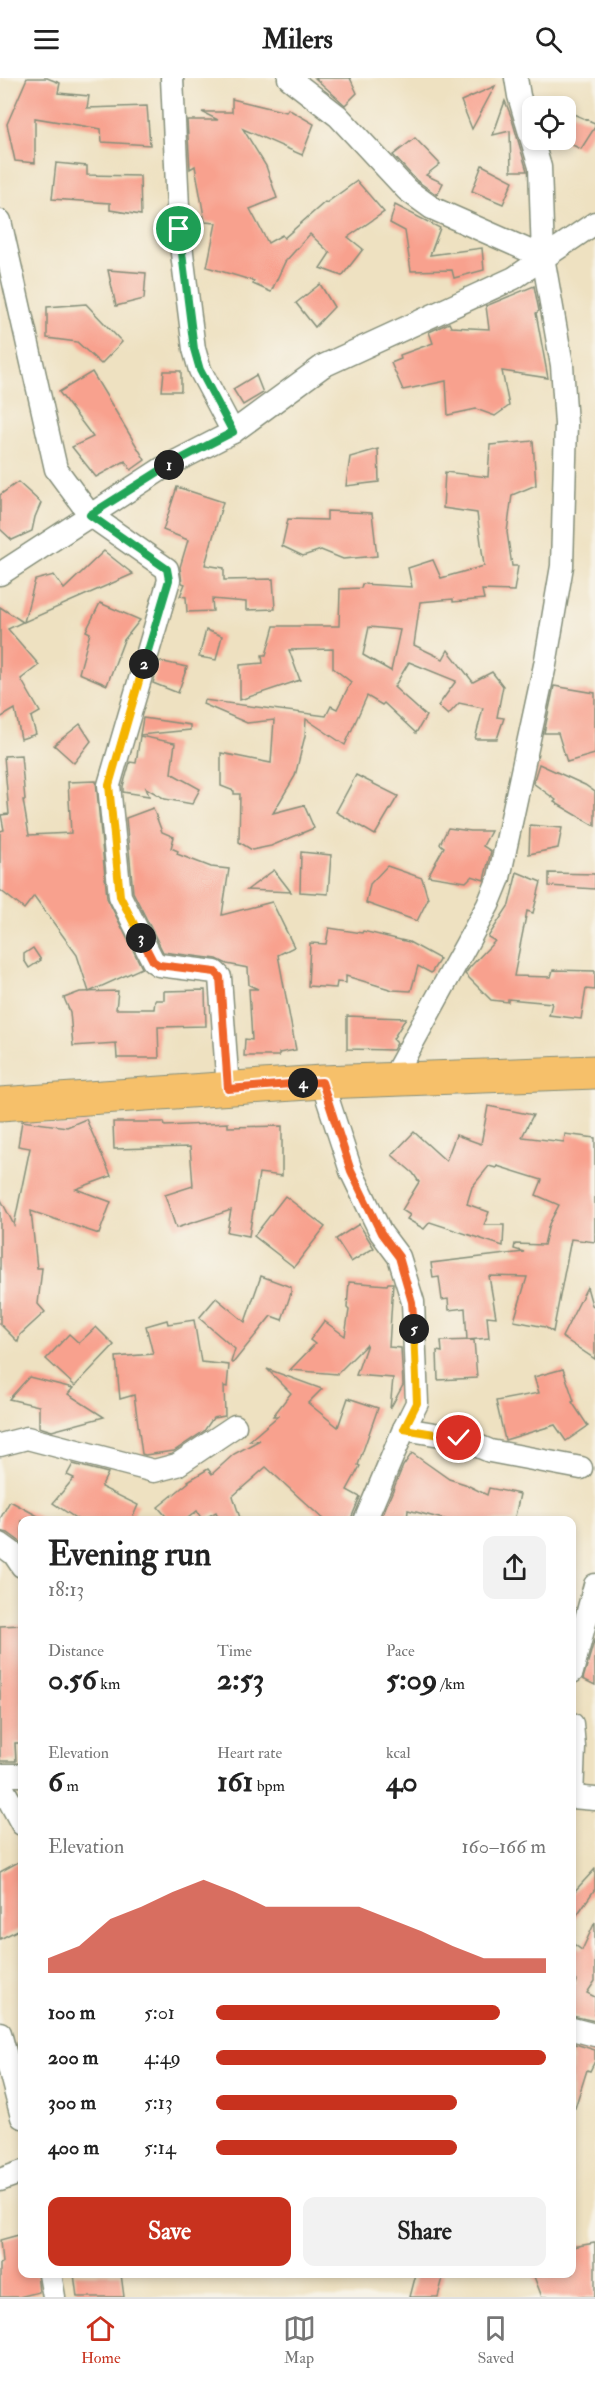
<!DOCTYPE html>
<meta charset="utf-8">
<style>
:root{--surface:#fff;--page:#f2f2f2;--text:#222;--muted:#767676;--line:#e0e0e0;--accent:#c8321e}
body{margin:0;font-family:"IM FELL Double Pica",serif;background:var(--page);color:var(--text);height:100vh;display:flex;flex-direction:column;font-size:22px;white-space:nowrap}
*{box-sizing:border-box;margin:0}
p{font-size:20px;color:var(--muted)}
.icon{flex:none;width:33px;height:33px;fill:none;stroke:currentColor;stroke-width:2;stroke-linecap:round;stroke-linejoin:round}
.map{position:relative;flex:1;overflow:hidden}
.side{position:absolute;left:18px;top:1438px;width:558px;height:762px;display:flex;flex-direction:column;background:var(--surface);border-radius:12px;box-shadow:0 3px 9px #0003}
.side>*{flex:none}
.buttons{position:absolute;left:522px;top:18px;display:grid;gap:12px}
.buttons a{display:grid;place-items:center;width:54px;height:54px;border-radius:12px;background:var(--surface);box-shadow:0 3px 9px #0003;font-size:30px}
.pin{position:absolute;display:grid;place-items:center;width:51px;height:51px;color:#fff;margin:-26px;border:3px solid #fff;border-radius:50%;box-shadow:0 2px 6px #0007}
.km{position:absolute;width:30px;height:30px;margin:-15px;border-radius:50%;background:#222;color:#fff;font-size:16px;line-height:30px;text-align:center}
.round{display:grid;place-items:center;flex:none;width:63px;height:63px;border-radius:12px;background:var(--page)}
.head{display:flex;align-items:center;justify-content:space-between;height:102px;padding:0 30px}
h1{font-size:33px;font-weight:800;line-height:45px}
.figures{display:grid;grid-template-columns:repeat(3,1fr);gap:9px;height:102px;padding:6px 30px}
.figures div{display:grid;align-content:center}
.figures b{font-size:30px;font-weight:800}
.figures small{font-size:16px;font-weight:400}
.figures p{font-size:16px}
.chart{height:168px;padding:12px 30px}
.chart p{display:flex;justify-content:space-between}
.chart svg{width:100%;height:108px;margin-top:6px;fill:var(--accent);opacity:.7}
.primary-button{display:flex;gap:12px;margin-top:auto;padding:12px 30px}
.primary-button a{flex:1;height:69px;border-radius:12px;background:var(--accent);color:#fff;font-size:24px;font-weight:800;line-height:69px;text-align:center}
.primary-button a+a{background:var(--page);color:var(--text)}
ul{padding:0 30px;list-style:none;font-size:20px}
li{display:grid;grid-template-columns:96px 72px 1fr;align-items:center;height:45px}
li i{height:15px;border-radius:8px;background:var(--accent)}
header{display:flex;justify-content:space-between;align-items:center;height:78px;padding:0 30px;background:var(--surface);font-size:27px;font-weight:800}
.dock{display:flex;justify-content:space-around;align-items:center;height:84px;border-top:2px solid var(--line);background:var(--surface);font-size:16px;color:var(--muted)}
.dock a{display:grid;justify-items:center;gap:3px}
.dock .active{color:var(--accent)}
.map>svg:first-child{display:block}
</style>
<header><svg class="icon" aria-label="menu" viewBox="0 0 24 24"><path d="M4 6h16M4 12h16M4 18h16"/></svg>Milers<svg class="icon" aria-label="search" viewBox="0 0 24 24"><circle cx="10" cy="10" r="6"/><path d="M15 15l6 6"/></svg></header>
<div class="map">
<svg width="595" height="2219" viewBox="0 0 595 2219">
<rect width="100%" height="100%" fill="#f7f3e8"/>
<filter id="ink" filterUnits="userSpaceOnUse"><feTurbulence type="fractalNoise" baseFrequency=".0167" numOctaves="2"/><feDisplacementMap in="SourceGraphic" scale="12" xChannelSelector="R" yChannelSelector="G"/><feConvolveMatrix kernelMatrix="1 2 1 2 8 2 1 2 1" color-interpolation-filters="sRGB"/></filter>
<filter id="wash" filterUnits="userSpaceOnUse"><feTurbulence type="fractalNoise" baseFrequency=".008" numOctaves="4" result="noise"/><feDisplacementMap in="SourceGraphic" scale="24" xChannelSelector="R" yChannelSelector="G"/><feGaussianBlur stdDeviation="1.35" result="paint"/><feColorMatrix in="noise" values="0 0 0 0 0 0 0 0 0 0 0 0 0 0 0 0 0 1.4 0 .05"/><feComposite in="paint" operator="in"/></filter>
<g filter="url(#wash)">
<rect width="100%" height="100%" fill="#eee1c1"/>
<g id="blocks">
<g fill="#f8a18e" fill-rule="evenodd">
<path d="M27 0H47L60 5 58 15 89 18 87 30 147 28 150 67 102 64 101 51 35 40V85L15 83 7 46Z"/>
<path d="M315 0H350L357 15 345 27Z"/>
<path d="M495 8 472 51 461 23Z"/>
<path d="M232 21 286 34 288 31 314 46 302 77 243 51 266 88 277 120 250 131 268 165 282 157 284 160 325 124 326 125 357 103 384 134 348 159 363 171 342 198 320 190 330 175 310 156 285 184 271 214 253 206 254 203 207 189 216 145 205 144 195 88 190 91 187 42H218L202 34H232Z"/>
<path d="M505 23 511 38 527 93H511L510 53 493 57Z"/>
<path d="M566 33 595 45V49L581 71 566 64Z"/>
<path d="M415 60 440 86 426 97 443 105 437 117 416 102 393 77Z"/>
<path d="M56 85 87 88V97L140 98 141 137 110 132V125L52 121Z"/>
<path d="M482 87 513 103 503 126 472 113Z"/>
<path d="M395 127 440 150 430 177 482 170 484 192 454 200 452 192 411 193 405 153 390 145Z"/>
<path d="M108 192 146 195 144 221 116 228Z"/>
<path d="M320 206 334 229 315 249 296 225Z"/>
<path d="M534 208 539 233 536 235 548 300 502 293 509 328 495 338 476 331 448 337 446 303 403 312 391 285 401 281 400 277 433 265 429 254 449 245 451 249 489 251 486 228Z"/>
<path d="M86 226 122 264 101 286 77 264 47 260V229Z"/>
<path d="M164 293H181V313H162Z"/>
<path d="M92 294 145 382 131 392 125 383 96 399 72 369 93 359 59 314Z"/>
<path d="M256 297 263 315 243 327 233 311Z"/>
<path d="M533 363 536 407 512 417 507 454 512 488H518L514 513 482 512 484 521 453 524V521L420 524 414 567 443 581 448 572 473 604 492 594 503 608 497 639 504 640 497 661H475L483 630 459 625 448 637 438 628 456 603 409 584 394 609 426 638 416 655 384 625 382 627 367 618 345 667 306 641 305 658 295 698 273 735 304 727 314 750 271 768 252 772 239 764 240 716H234V713L221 708V675L271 685 274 642 247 645 203 626 204 622 326 638 331 628 337 631 351 604 333 590V571L289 572 300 602 240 622V587L263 585 262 577H266L274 548H339L340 511 361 510 362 506 412 509 408 490 433 482 441 500 484 488 477 435 443 430 445 394 488 399 490 367ZM369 549 400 552 391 593 363 577Z"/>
<path d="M378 371 379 404 346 408 350 379Z"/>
<path d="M18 404 41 425 35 439 32 453 12 462 0 451V417Z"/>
<path d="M177 409 223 424 205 487 224 490V502L273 501 275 531 246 532V524L212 521 213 533 187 534 186 519 180 518 185 506 182 505 180 489 188 462 163 452Z"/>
<path d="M327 433 372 435 377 478 343 481 321 472 303 478 282 468 288 441 327 442Z"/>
<path d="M104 473 133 496 24 544 35 502 54 497 64 511Z"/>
<path d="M100 525 140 542 124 562 107 607 79 595 90 555 86 553Z"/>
<path d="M0 529 23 544 8 551 39 587 21 601 40 634 31 639 36 656 21 661 15 631 0 640Z"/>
<path d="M206 552 222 558 216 582 199 579Z"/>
<path d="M159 583 187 589 178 615 153 605Z"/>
<path d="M554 608 595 615V676L567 684 558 655H544Z"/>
<path d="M143 640 190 647V652L140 657Z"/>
<path d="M80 646 91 663 74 685 54 667Z"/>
<path d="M140 658 175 665 171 695 200 711 192 726 165 721 146 710 149 718 123 714V708L130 684 136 685Z"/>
<path d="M21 677 25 722H23L29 757 71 755 68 704 96 703 107 820 142 890 89 914 77 877 34 818 24 831 0 812V753L4 752 1 737 9 736 4 678Z"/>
<path d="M539 686 585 707 595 714V748L554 724 556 722 533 705Z"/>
<path d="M356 697 398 718 375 757 336 734Z"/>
<path d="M153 730 162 754 174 759 171 770 178 773 177 776 211 789 229 791 222 837 272 824 294 869 278 877 296 972 279 975V978H244L245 961 252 962 249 911H258L249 907 248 890 227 886 217 881 163 874 133 814 126 740Z"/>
<path d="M530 747 562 750 558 770 529 776Z"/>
<path d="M448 750 471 753H491L483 768 491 773 484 802 472 798 466 804 428 798 444 769 440 766Z"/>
<path d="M301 774 331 777 328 816 300 814Z"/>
<path d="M387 788 422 800 428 821 417 843 366 825 370 806Z"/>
<path d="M274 792 291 814 247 812Z"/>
<path d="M517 794 541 804 533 835 527 833 514 898 551 899 553 892 595 893V912L586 911 581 941 549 937 552 925 508 921V924L491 922 465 896 470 889 495 863 488 859 509 827Z"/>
<path d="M549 795 595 796V811L549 808Z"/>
<path d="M329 850 362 855 363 853 409 864 440 881 431 895 418 888 411 913 393 912 346 898V905L337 904 336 910 308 908 310 865 326 866Z"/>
<path d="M33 870 41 882 29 890 24 882V876Z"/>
<path d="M205 912 206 948 158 949 159 980H117L116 965 73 968 70 934 64 920 80 914 118 913 116 931H154L155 922H164V913Z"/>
<path d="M347 938 372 939 406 940 393 961 397 965 393 972 347 971Z"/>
<path d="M488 1028 533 1037 522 1059 564 1064 565 1056 595 1060V1164L571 1161 553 1254 545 1249 514 1243 527 1199 489 1198 496 1239 487 1238 489 1260 467 1262 465 1230 449 1232 448 1221 442 1222 439 1199 433 1200 431 1185 524 1174 514 1171 515 1166 544 1167 549 1146 559 1127 536 1117 542 1102 497 1088 496 1090 489 1088 472 1109 467 1126 489 1134 484 1147H504L503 1168 430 1144 424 1151 407 1141 410 1137 402 1132 419 1104 413 1095 392 1077 414 1054 446 1083 456 1057 481 1066Z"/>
<path d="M86 1041 111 1098 76 1111 111 1124 99 1156 31 1133 37 1190H42L38 1226 45 1234 20 1257 18 1264 0 1246V1120L14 1147 30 1070 18 1068 22 1043 67 1049Z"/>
<path d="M113 1044H164L165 1048 228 1045V1049L282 1048V1098L259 1095 249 1158 227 1154 231 1132 176 1150 165 1117 193 1108 190 1069 114 1071Z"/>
<path d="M285 1118 325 1149 294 1189 254 1158Z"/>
<path d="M359 1146 374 1170 351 1184 336 1161Z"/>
<path d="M261 1198 291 1209V1215L282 1242 271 1238 233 1285 231 1284 235 1271 199 1240 216 1220 245 1244Z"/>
<path d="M349 1204 387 1207 388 1205H393L389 1269 401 1270 403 1307 390 1331 393 1300 356 1297 367 1266 337 1296 290 1292 315 1266 310 1262 324 1243 345 1258 349 1232 347 1230Z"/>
<path d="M587 1209 592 1227 595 1229V1281L562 1259Z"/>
<path d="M167 1242 168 1246 194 1242 201 1284 229 1287 227 1309 224 1308 225 1338 213 1340 204 1353 174 1373 145 1377 142 1376 134 1317 120 1321 116 1279 153 1276 146 1248Z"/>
<path d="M96 1249 114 1267 75 1308 46 1281 69 1256 79 1265Z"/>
<path d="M474 1262 477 1300 438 1302 437 1273 442 1274 441 1263Z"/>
<path d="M267 1291 322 1311 308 1325 338 1349 348 1320 378 1330 358 1387 360 1388 347 1412 360 1419 350 1443H325L266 1389 233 1418 241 1443H220L216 1434 202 1442 197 1433 184 1443H170L158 1429 189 1404 188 1403 208 1391 212 1396 234 1376 260 1362 249 1363 278 1338H273L291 1315Z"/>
<path d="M563 1291 574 1323 572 1324 588 1348 566 1363 555 1347 505 1362 496 1323 539 1315 534 1299Z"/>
<path d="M29 1299 73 1310 68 1316 104 1339 52 1353 39 1349V1328L9 1321Z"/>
<path d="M412 1375 449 1401 465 1406 487 1417 489 1410 520 1416 514 1443H451L408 1432 407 1443H380L403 1388Z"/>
<path d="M73 1386 108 1395 101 1409 138 1427 131 1443H80L53 1425 74 1400 67 1397Z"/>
<path d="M10 1423 47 1443H22V1465L8 1455 0 1453V1441Z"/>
<path d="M22 1547V1665H15L16 1683H0V1548Z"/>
<path d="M595 1560V1607L583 1601Z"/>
<path d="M22 1782V1850L0 1861V1794Z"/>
<path d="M595 1791V1811L572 1844V1816Z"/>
<path d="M595 1844V1903L587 1915 595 1919V1943L572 1938V1906L575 1908 577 1903 572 1899V1865L582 1872Z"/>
<path d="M572 1965 595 1972V1983L590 1993 587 1992 575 2030H572Z"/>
<path d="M22 2156V2196H37L39 2214 19 2219H0V2186L2 2185 0 2162Z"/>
<path d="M595 2165V2219H542L533 2196H572V2169Z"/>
<path d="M74 2196H121L124 2219H77Z"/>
<path d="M416 2196H444L438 2219H410Z"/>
</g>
</g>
</g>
<g filter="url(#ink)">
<use href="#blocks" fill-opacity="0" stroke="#868f7a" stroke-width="1.5"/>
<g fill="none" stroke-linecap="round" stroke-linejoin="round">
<g stroke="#868f7a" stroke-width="25">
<g id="minor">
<path d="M172 0 179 151 194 271 200 292 233 354"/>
<path d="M289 0 338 38 407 112 432 130 543 179"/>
<path d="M0 143 56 391 90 437 167 491 169 502 109 707 120 818 153 883 159 887 215 894 220 899 228 1011"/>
<path d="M0 496 163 390 233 354 323 288 514 200 595 145"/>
<path d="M392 1002 488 827 499 800 545 587 562 488 566 346 562 287 543 179 540 89 519 18 516 0"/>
<path d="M322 1004 351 1093 381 1155 399 1179 413 1224 417 1325 404 1351 365 1443"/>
<path d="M404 1351 459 1360 490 1373 581 1390"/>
<path d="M0 1367 27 1360 154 1393 177 1387 235 1348"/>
<path d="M0 1466 14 1476 22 1488"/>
<path d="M572 1594 595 1507"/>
<path d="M572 1646 574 1669 572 1719"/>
<path d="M0 1697H22"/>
<path d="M0 1705 22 1746"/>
<path d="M572 1719 595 1721"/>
<path d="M572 1951 595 1957"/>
<path d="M0 1955 22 2039"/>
<path d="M0 2102 22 2094"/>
<path d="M50 2196 54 2219"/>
</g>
</g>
<g stroke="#868f7a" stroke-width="35">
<path id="primary" d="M0 1026 322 1004 595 994"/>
</g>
<use href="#minor" stroke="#fff" stroke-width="22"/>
<use href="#primary" stroke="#f6c06b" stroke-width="33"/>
</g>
</g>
<g fill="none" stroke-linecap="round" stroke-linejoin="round" filter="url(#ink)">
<g stroke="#fff" stroke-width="12">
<path id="split-1" d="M169 387 233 354 200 292 194 271 179 151"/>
</g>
<g stroke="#fff" stroke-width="12">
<path id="split-2" d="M144 586 169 502 167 491 90 437 169 387"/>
</g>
<g stroke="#fff" stroke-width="12">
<path id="split-3" d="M141 860 120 818 109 707 144 586"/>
</g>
<g stroke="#fff" stroke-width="12">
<path id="split-4" d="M141 860 153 883 159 887 215 894 220 899 228 1011 303 1005"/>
</g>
<g stroke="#fff" stroke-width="12">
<path id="split-5" d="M303 1005 322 1004 351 1093 381 1155 399 1179 412 1224 414 1251"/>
</g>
<g stroke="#fff" stroke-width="12">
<path id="split-6" d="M414 1251 417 1325 404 1351 459 1360"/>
</g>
<use href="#split-1" stroke="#22a559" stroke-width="8"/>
<use href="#split-2" stroke="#22a559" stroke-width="8"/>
<use href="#split-3" stroke="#f5b400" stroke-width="8"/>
<use href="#split-4" stroke="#f0652b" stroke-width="8"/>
<use href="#split-5" stroke="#f0652b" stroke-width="8"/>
<use href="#split-6" stroke="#f5b400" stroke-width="8"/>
</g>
</svg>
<div class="buttons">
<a><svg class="icon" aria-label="locate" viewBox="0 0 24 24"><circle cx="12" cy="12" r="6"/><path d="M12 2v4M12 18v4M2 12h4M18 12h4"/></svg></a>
</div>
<div class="pin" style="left:179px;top:151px;background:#1e9e55"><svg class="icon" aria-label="arrive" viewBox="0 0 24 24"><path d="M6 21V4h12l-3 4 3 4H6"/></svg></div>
<div class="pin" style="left:459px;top:1360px;background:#d93025"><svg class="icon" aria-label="check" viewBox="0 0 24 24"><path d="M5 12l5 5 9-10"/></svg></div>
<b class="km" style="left:169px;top:387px">1</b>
<b class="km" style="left:144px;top:586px">2</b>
<b class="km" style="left:141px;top:860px">3</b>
<b class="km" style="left:303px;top:1005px">4</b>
<b class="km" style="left:414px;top:1251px">5</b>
<section class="side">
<div class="head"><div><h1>Evening run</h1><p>18:13</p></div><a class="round"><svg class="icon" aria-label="share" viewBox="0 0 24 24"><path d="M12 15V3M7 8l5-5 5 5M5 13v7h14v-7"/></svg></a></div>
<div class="figures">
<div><p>Distance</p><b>0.56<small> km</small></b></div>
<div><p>Time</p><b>2:53</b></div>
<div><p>Pace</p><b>5:09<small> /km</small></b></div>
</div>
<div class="figures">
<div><p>Elevation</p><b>6<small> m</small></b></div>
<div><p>Heart rate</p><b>161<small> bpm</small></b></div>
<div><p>kcal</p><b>40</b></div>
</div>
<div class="chart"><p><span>Elevation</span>160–166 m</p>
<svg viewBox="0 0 160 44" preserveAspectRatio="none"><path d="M0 44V38L10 33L20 22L30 17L40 11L50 6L60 11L70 17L80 17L90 17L100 17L110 22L120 27L130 33L140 38L150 38L160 38V44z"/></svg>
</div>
<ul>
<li><b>100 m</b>5:01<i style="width:86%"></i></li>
<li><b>200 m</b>4:49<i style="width:100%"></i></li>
<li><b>300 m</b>5:13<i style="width:73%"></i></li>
<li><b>400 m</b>5:14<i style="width:73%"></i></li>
</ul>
<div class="primary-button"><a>Save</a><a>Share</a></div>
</section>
</div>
<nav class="dock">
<a class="active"><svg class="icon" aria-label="home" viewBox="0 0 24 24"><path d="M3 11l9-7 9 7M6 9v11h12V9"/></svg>Home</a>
<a><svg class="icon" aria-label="map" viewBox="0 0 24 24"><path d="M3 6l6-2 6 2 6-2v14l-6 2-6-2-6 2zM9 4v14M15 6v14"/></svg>Map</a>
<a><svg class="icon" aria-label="saved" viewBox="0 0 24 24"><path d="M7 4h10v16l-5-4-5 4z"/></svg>Saved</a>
</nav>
